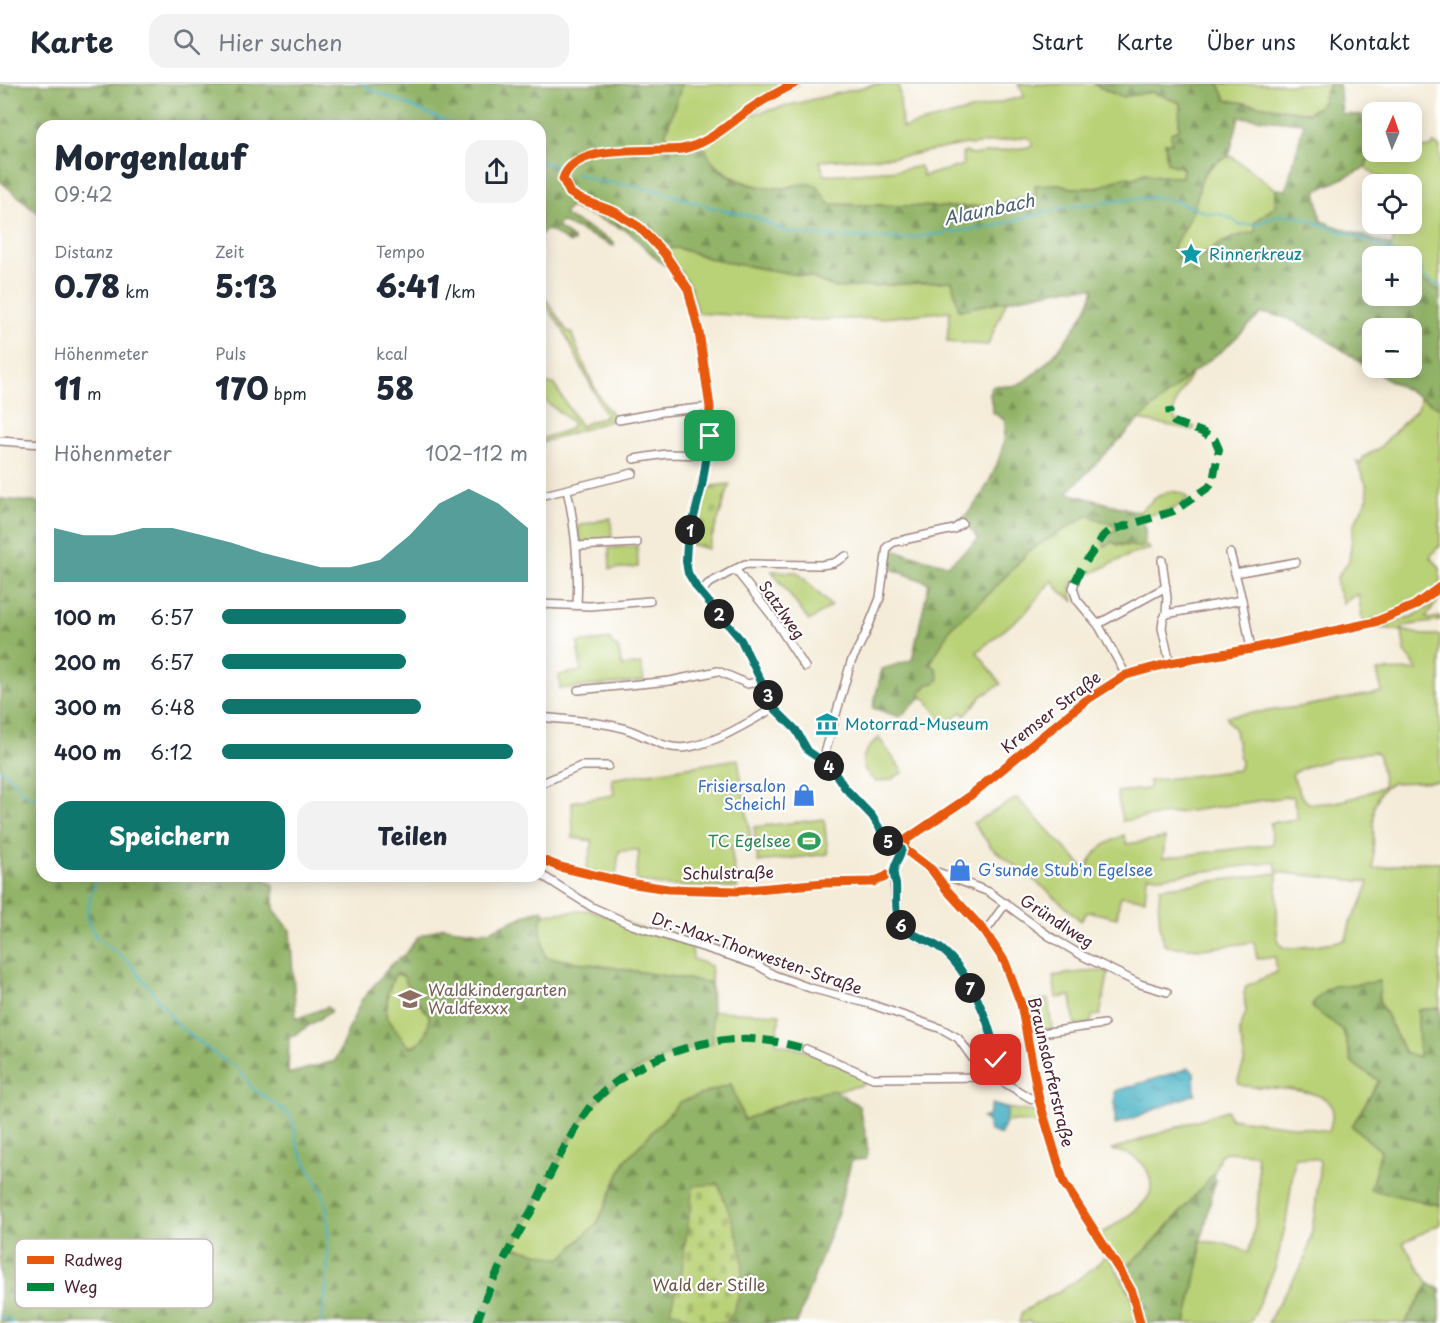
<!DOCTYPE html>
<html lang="de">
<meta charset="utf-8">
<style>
:root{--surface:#fff;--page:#f2f2f3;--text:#1f2937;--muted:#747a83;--line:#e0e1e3;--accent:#0f766e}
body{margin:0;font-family:"Playpen Sans",sans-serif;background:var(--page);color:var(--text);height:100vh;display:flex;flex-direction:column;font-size:22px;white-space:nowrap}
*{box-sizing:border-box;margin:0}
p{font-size:20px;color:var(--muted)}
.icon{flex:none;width:33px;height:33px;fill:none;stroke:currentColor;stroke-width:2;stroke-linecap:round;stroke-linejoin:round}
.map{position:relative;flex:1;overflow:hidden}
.drawer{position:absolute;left:36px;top:36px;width:510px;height:762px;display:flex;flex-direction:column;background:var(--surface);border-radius:18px;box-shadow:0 3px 15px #0003}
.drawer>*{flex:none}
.needle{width:39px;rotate:2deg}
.fabs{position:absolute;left:1362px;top:18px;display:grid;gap:12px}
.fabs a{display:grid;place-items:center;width:60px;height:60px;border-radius:12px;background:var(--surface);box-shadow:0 3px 15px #0003;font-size:30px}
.pin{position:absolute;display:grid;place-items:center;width:51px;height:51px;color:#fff;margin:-26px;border-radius:12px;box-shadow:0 3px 9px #0006}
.km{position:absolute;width:30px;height:30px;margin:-15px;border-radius:50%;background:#222;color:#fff;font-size:16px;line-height:30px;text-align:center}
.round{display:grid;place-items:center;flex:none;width:63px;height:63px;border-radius:18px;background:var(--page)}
.summary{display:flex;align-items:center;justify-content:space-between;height:102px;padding:0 18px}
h1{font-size:33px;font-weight:800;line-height:45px}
.stats{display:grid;grid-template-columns:repeat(3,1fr);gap:9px;height:102px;padding:6px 18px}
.stats div{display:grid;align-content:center}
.stats b{font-size:30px;font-weight:800}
.stats small{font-size:16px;font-weight:400}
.stats p{font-size:16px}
.chart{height:168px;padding:12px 18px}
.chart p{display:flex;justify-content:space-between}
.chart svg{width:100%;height:108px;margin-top:6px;fill:var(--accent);opacity:.7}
.cta{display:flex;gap:12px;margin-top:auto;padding:12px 18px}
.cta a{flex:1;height:69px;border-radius:18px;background:var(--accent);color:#fff;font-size:24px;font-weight:800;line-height:69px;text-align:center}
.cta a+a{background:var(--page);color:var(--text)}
ul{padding:0 18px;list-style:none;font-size:20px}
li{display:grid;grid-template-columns:96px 72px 1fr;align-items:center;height:45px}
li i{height:15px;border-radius:8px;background:var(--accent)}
header{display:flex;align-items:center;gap:36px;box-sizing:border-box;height:84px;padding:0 30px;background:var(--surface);border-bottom:2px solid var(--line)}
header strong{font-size:28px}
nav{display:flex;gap:33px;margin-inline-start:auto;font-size:21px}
.search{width:420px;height:54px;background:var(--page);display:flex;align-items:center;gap:15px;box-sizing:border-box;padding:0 21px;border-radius:18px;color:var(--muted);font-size:22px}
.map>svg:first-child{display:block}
</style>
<header>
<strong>Karte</strong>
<div class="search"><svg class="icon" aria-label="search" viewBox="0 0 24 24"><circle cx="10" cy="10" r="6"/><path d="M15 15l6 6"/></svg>Hier suchen</div>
<nav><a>Start</a><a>Karte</a><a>Über uns</a><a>Kontakt</a></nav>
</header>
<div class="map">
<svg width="1440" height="1239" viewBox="0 0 1440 1239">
<defs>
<pattern id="forest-firs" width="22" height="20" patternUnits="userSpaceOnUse" patternTransform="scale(1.5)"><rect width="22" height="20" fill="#92b468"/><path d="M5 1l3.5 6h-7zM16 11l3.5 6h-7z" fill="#799256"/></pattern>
<pattern id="cemetery-stones" width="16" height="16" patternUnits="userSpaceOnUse" patternTransform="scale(1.5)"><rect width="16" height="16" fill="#b9d277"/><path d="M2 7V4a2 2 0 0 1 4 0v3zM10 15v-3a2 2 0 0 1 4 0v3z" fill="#a1b467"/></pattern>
<pattern id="water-ripples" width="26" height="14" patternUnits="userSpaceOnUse" patternTransform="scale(1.5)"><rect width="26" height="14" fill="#47b2c5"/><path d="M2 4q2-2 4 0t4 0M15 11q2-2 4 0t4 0" fill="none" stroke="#3d90a0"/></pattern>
</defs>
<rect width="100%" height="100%" fill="#fff"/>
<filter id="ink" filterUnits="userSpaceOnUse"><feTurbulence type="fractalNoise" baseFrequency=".0167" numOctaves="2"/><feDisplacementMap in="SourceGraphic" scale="12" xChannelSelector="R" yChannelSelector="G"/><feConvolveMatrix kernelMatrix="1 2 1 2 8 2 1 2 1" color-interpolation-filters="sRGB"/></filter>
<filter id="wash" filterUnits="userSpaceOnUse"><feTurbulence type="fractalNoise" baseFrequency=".008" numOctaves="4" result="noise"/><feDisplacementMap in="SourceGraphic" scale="24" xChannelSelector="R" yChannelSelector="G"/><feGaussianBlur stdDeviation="1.35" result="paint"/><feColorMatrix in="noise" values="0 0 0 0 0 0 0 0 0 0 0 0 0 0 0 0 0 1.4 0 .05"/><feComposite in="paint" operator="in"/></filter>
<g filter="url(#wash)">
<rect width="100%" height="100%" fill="#f4ecd8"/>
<g fill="#b9d277" stroke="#827851" stroke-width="1.5" fill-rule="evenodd">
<path d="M682 0H798L745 32 876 0H899L902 44 1025 12 1018 0H1093L1121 13 1152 8 1180 19 1179 45 1172 59H1166L1167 79 1183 84 1182 93 1159 92 1145 89 1134 94 1124 93 1097 104H1072L1059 100 1035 102 1036 111 993 122 948 123 828 120 816 101C803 98 796 102 784 104 756 106 726 94 709 73L669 68 665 51ZM1026 53 1032 57V62L1029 63 972 71 966 68 962 70 963 80 961 82 923 92 920 82 900 86 824 91 820 77 905 72 966 60 972 61Z"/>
<path d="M1219 0H1329L1320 22 1308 29 1226 16Z"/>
<path d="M1434 60 1440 63V207L1412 190V172H1387L1400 140H1412V100H1392L1365 84 1372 63V68H1412V65L1431 63Z"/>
<path d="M1225 73H1232L1276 105 1275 122 1254 139 1256 148C1232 151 1212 163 1193 178L1171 166C1178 154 1186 141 1192 128 1206 98 1190 95 1225 73Z"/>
<path d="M677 164 714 176 810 193 836 204 953 197 959 226 1007 216 988 261 947 258 950 227 883 234 811 236 698 229 691 204 666 165Z"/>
<path d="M540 206 567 247 571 248C579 267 600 328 619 334L540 359V355L570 345 573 340 572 338 540 313V300H554L580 342 606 332 564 248 540 212Z"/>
<path d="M1192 289C1185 301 1169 322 1175 336L1195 343 1193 346 1139 336Z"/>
<path d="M1419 313 1440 324V372L1438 373 1440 375V463H1438L1430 473 1440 483V500L1413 520 1393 529 1363 539 1358 510 1343 519 1337 503V493L1349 477 1354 440 1368 413 1366 400 1356 377 1361 380 1363 373 1377 366 1417 325 1420 319Z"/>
<path d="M1170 407 1182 409 1188 415 1173 425 1143 433 1139 428 1157 413Z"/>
<path d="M1088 431 1115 442 1116 446 1110 449 1112 458 1117 461 1142 463 1145 460 1150 465 1134 469 1073 498C1069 506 1071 511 1075 518L1060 507 1052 496 1025 529 977 568 1001 600 983 611 965 632 962 628 944 640 926 615 921 613 920 609 928 600 930 580 951 543 990 509 1030 466Z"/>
<path d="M611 434 612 458 582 459 580 456 578 442Z"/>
<path d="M637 462 638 483 610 485 609 464Z"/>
<path d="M772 487 797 488 831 522 809 537Z"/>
<path d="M1440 508V514L1426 533 1428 535 1440 533V537L1403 542 1402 546 1422 551H1440V697L1393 699 1385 703 1380 709 1374 723 1373 785 1415 778H1440V924L1418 926 1419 973 1405 969 1379 916 1380 897 1362 901 1335 902 1327 905 1312 920 1343 946 1352 979 1379 997 1352 1042 1381 1067 1422 1118 1440 1121V1140L1403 1159 1429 1200 1405 1239H1268C1278 1218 1292 1199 1303 1179 1314 1157 1317 1103 1320 1077L1317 1075 1295 1073 1286 1139 1275 1184 1250 1239H1186L1200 1172V1157L1222 1159 1249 1168C1257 1135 1262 1104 1256 1070L1226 1068 1220 1071 1214 1089 1208 1098 1145 1167 1122 1186 1100 1151C1112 1142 1146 1123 1150 1109 1153 1101 1150 1093 1147 1086 1140 1073 1125 1068 1111 1066L1227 1026 1230 1034 1329 1047C1331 1040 1334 1030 1332 1023 1327 1003 1262 1004 1244 1002L1239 1000 1238 996 1245 976 1239 947 1246 928 1244 909 1246 902 1277 888 1275 873 1257 875 1254 858 1202 865 1165 862C1158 843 1158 824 1160 804L1277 789V852L1280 860 1284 864H1296L1346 856 1350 839 1361 820 1369 798 1277 788 1275 778 1161 793 1147 792 1145 815 1120 812 1117 834 1091 828 1086 829 1081 837 1048 807 992 764 973 739 1017 714 1086 786C1095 764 1103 761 1124 751L1127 760 1165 754 1163 774 1273 760 1270 739 1298 735 1293 712 1122 737 1117 708 1148 705 1150 700 1148 697 1238 686 1241 680 1235 646 1228 637 1227 632 1299 623 1382 608 1377 587 1418 586 1405 568 1402 547 1380 544 1416 531 1426 525ZM1374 668 1379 672 1384 702C1360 713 1334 722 1308 719L1301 711 1292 691C1303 680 1357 669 1374 668Z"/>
<path d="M610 555 612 560 618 564 622 582 641 580 644 597 560 605 559 591 581 587 578 559Z"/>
<path d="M879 654 903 688 892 695 876 698C856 682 860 669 879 654Z"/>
<path d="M738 675 752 760 731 763 737 804 668 802 636 797 639 766 619 767 616 793 586 786 593 757 573 754 572 718 614 711 612 695Z"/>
<path d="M824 735 828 770 758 778 754 743Z"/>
<path d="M590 826 689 861 692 865 693 875 711 882V899L545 873 540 838 545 830Z"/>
<path d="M1109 887 1100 931 1092 932 1091 939 1075 942 1071 912 1056 914 1053 892 1082 888Z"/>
<path d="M397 890 403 892 413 912 429 931C430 943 423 965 407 961L386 932 388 908 394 892Z"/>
<path d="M1048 915 1052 945 1032 948 1030 946 1025 919Z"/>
<path d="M712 927 780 930 776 959 806 967 872 996 859 1002 801 1013 773 1023 744 1036 625 1077 598 1138 561 1175 513 1164C529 1135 544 1107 559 1078 574 1051 588 1023 612 1003 638 979 679 967 713 959Z"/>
<path d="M1006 1024 1041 1029 1044 1040 1011 1037 1004 1040 1008 1026Z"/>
<path d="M1107 1170 1130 1209 1138 1239H1032L1027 1237 1026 1239H1019L1022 1228 1070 1201 1096 1182Z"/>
</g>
<g fill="url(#forest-firs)" stroke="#6e6a4a" stroke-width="1.5" fill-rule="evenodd">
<path d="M0 0H682L665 51 674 56 670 67 703 60C707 68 710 78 718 84 734 98 762 106 784 104 796 102 803 98 816 101L829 120 948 123 993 122 1036 111 1035 101 1059 100 1072 104H1097L1124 93 1134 94 1145 89 1159 92 1182 93 1183 84 1167 79 1165 59H1172L1171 49 1179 45 1180 19 1152 8 1121 13 1093 0H1219L1226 16 1308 29 1320 22 1329 0H1339L1342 30 1372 32V63L1365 84 1316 107 1321 137 1391 162 1387 172H1372V212H1412V190L1440 207V324C1420 313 1399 302 1379 290 1350 273 1294 227 1261 230L1224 265 1192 289 1139 336 1067 409 1139 428C1145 437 1148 454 1142 463 1139 464 1116 460 1112 458L1105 463 1102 457 1105 453 1116 446 1115 442 1088 431 1030 466 990 509 951 543 930 580 936 584 939 595 935 599C927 600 924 602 920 609L921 613 900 633 873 624 882 585 912 576 929 499 886 483 889 465 948 481 979 455 962 435C984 415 1008 367 1005 337L993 328 990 311 992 303C1001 299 1010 305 1019 300 1045 288 1089 232 1094 204H1069L959 226 952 197 836 204 810 193 714 176 689 167 677 164 666 165 662 169 673 186 660 178 628 147 571 123 566 126 565 132 614 158V162L562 138 558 140V144L573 155 574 158 570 159 549 146 544 147 540 152V42H42V132L0 97ZM1239 33 1304 39 1286 106 1276 105 1275 122 1254 139 1256 148C1231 151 1213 163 1193 178L1172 166C1178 154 1186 141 1192 128 1204 102 1193 85 1229 72ZM1372 244H1412V284H1372Z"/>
<path d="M0 415 42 419V792H261L274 801V825L290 846 296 935 327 923 331 926 329 929 289 954 288 990 335 977 361 917 392 880 405 870 418 853 443 843 480 848 492 846 533 828 543 826 545 830 540 838 545 873 711 899 713 959C679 967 639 979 612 1003 588 1023 574 1051 559 1078 544 1106 529 1135 513 1163L561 1175 598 1138 625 1077 680 1018 731 1000 744 1036C773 1023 802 1011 834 1006L859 1022C862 1038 870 1059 866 1075L854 1076 851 1078 838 1128 797 1239H0ZM397 890 403 892 413 912 429 931C430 945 424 957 412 963L407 961 386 932 388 908 394 892Z"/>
<path d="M1380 897 1379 916 1405 969 1419 973 1418 926 1440 924V1121L1370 1106 1381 1067 1352 1042 1379 997 1352 979 1343 946 1312 924C1314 915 1326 903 1336 902 1351 900 1365 900 1380 897Z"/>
<path d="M1214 1089 1215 1096 1204 1147 1200 1157V1172L1186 1239H1143L1122 1186 1145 1167 1167 1144Z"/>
<path d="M1429 1200 1440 1205V1239H1405Z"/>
</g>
<g fill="url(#cemetery-stones)" stroke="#827851" stroke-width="1.5">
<path d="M730 400 708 465 690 460 705 403Z"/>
<path d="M718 1100C725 1120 740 1151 742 1172 744 1194 740 1221 726 1239H701L670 1226 682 1184 693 1102Z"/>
</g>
<g fill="url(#water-ripples)" stroke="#486878" stroke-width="1.5">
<path d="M1189 984 1194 988 1195 1010 1115 1041V1007Z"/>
<path d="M992 1020 1006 1024 1008 1026 1001 1051 990 1047 987 1037 982 1034 988 1032Z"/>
</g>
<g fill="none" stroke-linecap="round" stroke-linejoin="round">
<g stroke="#47b2c5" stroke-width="2">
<path d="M363 0 368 4 457 42"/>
<path d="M540 77 558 83"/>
<path d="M575 89 597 97 652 105 717 125 755 133 786 148 823 152 902 155 991 143 1065 123 1153 113 1175 117 1209 130 1217 129 1230 134 1240 141 1256 140 1280 131 1298 132 1374 159 1402 172"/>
<path d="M1412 177 1419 182 1423 192 1440 203"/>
<path d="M0 685 15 696 20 706 42 719"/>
<path d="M96 792 87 828 89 841 96 853 129 878 180 943 219 973 240 986 252 1004 289 1030 293 1038 298 1064 322 1107 327 1125 328 1146 327 1196 322 1239"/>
<path d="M0 1232 14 1239"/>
</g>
</g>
</g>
<g filter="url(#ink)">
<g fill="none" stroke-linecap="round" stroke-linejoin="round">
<g stroke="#9f8682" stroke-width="10">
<g id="minor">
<path d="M794 0C780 7 766 14 753 23 730 38 710 60 682 65 651 69 574 58 563 95L570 109 580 115 615 128 639 143 664 169 688 205 699 248 710 323 708 371 687 460 686 477 688 489 697 504 741 556 774 624 796 646 808 667 830 682 845 704 872 732 888 758 894 763 907 767 932 786 946 805 985 848 1005 878 1021 920 1039 1016 1064 1099 1120 1187 1132 1208 1140 1239"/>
<path d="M619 336 662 328 710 323"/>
<path d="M0 357 42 360"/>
<path d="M634 375 666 370 708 371"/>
<path d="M567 406C576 445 579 481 577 521"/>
<path d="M540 412 633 389"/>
<path d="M577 462 637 459"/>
<path d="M1230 469 1242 516 1251 565"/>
<path d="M1162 476 1167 514 1166 530 1163 536 1162 544 1170 579"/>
<path d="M735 485 772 532 805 583"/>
<path d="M1235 489 1296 478"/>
<path d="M1075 498 1073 504 1077 516 1099 542 1126 591"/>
<path d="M701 508 708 500 745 480 821 481 834 479 846 472"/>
<path d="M540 520 590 522 650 517"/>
<path d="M1166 530 1242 516"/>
<path d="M1099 542 1100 539 1166 503"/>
<path d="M578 606 670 597 718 587 748 600 761 596"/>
<path d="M540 633C566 636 594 637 619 643 643 648 663 668 689 663 720 657 747 639 774 624"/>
<path d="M823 676 851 578 865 551 880 514 887 463 894 458 954 445 962 439"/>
<path d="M540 700 581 682H608"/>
<path d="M540 775 560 783 628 799 668 805 737 807 824 799 873 798 885 793 893 787 907 755 966 715 1085 617 1126 591 1170 579 1251 565 1375 538 1414 522 1440 503"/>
<path d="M932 786 989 808 1049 852 1083 872 1140 900 1167 908"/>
<path d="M893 787C896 801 894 832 902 841 911 853 929 856 941 865 972 890 1000 953 995 993"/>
<path d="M540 790 592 823 632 841 731 872 757 881 774 891 810 904 870 920 942 945 958 954 976 979 996 986"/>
<path d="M985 848 1006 819"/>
<path d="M1027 951 1104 940"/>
<path d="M806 965 873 994 995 993 1030 1014 1039 1016"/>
</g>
</g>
<use href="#minor" stroke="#fff" stroke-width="7"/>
<g stroke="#00873e" stroke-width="8" stroke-dasharray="15 8" stroke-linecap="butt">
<path d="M1075 498 1081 485 1104 451 1109 447 1174 427 1209 403 1213 397 1219 365 1215 356 1202 348 1174 338 1170 332 1169 324"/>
<path d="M477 1239C489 1198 512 1161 533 1124 550 1091 567 1055 589 1024 619 984 689 956 739 955 762 954 785 959 806 965"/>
</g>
<g stroke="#fff" stroke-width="13">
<g id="cycleway">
<path d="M794 0C780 7 766 14 753 23 730 38 710 60 682 65 651 69 574 58 563 95L570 109 580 115 615 128 639 143 664 169 688 205 699 248 710 323 708 371 687 460 686 477 688 489 697 504 741 556 774 624 796 646 808 667 830 682 845 704 872 732 888 758 894 763 907 767 932 786 946 805 985 848 1005 878 1021 920 1039 1016 1064 1099 1120 1187 1132 1208 1140 1239"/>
<path d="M540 775 560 783 628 799 668 805 737 807 824 799 873 798 885 793 893 787 907 755 966 715 1085 617 1126 591 1170 579 1251 565 1375 538 1414 522 1440 503"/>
</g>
</g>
<use href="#cycleway" stroke="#e8590c" stroke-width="9"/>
</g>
</g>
<g fill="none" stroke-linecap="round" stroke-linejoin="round" filter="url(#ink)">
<g stroke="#fff" stroke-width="12">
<path id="route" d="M710 352 702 402 687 460 686 477 688 489 697 504 741 556 774 624 796 646 808 667 830 682 845 704 872 732 888 758 902 765C900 773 895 779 894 786 893 790 895 796 896 800 897 811 894 826 899 836 906 851 927 854 940 864 969 886 992 940 996 976"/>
</g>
<use href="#route" stroke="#0f766e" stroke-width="8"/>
</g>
<defs>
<g id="sight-bare" transform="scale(1.8)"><path d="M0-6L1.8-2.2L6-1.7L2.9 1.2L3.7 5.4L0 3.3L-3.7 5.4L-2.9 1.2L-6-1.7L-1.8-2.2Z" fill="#0f9aa8" stroke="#fff" stroke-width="2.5" paint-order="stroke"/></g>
<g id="museum-bare" transform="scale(1.8)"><path d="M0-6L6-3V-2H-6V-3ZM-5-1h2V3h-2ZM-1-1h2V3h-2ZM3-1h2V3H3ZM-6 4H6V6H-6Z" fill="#0f9aa8" stroke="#fff" stroke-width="2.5" paint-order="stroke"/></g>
<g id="shop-bare" transform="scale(1.8)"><path d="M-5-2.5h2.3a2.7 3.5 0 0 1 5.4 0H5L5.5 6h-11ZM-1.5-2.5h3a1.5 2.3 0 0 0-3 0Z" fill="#3f7fe0" stroke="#fff" stroke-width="2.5" paint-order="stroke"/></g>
<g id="stadium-bare" transform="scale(1.8)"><path d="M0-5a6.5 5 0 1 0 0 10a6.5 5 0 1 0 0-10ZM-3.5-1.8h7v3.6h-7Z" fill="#2e9e5b" stroke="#fff" stroke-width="2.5" paint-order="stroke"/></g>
<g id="school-bare" transform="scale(1.8)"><path d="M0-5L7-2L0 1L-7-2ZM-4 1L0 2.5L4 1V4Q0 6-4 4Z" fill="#8d6e63" stroke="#fff" stroke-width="2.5" paint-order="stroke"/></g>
</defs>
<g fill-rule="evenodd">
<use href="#sight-bare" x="1191" y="170"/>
<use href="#museum-bare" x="827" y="640"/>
<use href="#shop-bare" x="804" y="711"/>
<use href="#stadium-bare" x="809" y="757"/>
<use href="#shop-bare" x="960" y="786"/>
<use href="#school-bare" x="410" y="915"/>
</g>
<g text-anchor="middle" stroke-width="4.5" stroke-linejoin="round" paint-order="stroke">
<g font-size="16" fill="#0d838f" stroke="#fff" text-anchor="start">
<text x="1209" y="176">Rinnerkreuz</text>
<text x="845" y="646">Motorrad-Museum</text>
</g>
<g font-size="16" fill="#4a1f2b" stroke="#fff">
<text transform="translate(782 526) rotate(55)" y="6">Satzlweg</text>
<text transform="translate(1051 628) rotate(-38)" y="6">Kremser Straße</text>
<text transform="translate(728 789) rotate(-1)" y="6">Schulstraße</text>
<text transform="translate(1057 837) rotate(33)" y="6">Gründlweg</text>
<text transform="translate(757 869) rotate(19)" y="6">Dr.-Max-Thorwesten-Straße</text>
<text transform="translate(1051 988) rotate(77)" y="6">Braunsdorferstraße</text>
</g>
<g font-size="16" fill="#366cbe" stroke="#fff" text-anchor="end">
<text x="786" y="708">Frisiersalon<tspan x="786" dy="18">Scheichl</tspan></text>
<text x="978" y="792" text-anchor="start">G'sunde Stub'n Egelsee</text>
</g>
<g font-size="16" fill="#27864d" stroke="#fff" text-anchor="end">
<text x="791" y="763">TC Egelsee</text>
</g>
<g font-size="16" fill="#785e54" stroke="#fff" text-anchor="start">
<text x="428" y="912">Waldkindergarten<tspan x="428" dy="18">Waldfexxx</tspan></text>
</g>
<g font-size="16" fill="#6b5542" stroke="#fff">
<text x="709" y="1207">Wald der Stille</text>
</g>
<g font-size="18" font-style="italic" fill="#496170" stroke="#fff">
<text transform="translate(989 126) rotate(-12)" y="6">Alaunbach</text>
</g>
</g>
<rect x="15" y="1155" width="198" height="69" rx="9" fill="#fff" stroke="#c9bcbf" stroke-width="1.5"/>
<rect x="27" y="1172" width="27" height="8" fill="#e8590c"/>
<rect x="27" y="1199" width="27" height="8" fill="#00873e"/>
<g font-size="16" fill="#4a1f2b">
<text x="64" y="1182">Radweg</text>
<text x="64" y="1209">Weg</text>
</g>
</svg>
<div class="fabs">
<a><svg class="needle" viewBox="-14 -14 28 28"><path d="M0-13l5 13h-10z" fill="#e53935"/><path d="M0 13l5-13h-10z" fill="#747a83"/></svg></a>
<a><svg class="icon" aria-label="locate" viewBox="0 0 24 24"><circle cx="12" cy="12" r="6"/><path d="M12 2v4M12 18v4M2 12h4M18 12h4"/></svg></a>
<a>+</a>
<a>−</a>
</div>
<div class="pin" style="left:710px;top:352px;background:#1e9e55"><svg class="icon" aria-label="arrive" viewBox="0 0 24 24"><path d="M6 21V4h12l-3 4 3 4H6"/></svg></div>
<div class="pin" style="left:996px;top:976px;background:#d93025"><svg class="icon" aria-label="check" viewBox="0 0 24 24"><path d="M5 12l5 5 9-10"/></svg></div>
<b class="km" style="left:690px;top:446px">1</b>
<b class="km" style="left:719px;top:530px">2</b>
<b class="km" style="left:768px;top:611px">3</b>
<b class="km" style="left:829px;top:682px">4</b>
<b class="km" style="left:888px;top:757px">5</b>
<b class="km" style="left:901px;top:841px">6</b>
<b class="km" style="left:970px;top:904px">7</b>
<section class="drawer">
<div class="summary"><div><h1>Morgenlauf</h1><p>09:42</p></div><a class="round"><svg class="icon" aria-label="share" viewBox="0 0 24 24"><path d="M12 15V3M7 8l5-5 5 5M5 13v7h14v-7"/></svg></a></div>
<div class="stats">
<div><p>Distanz</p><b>0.78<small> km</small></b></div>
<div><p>Zeit</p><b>5:13</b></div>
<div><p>Tempo</p><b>6:41<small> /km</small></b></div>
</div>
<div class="stats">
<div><p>Höhenmeter</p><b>11<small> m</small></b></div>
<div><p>Puls</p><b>170<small> bpm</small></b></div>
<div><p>kcal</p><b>58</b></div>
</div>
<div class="chart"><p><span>Höhenmeter</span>102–112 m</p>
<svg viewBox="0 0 160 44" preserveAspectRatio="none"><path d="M0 44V22L10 25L20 25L30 22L40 22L50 25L60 28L70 32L80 35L90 38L100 38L110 35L120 25L130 12L140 6L150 12L160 22V44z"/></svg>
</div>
<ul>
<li><b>100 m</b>6:57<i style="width:60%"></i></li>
<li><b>200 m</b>6:57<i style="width:60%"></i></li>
<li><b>300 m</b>6:48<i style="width:65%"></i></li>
<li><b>400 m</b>6:12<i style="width:95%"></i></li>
</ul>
<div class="cta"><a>Speichern</a><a>Teilen</a></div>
</section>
</div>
